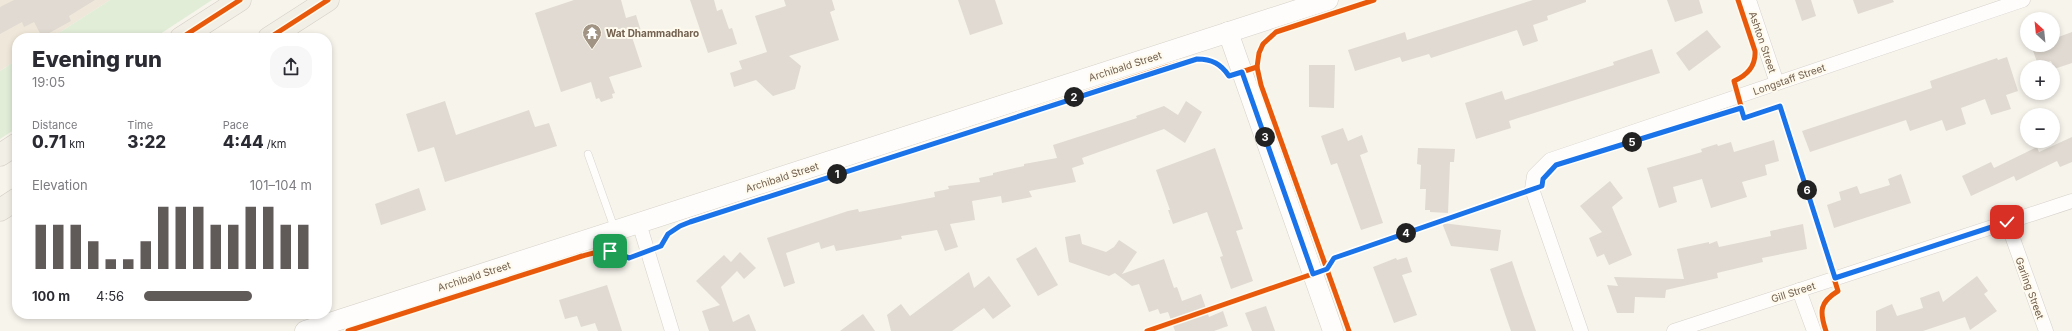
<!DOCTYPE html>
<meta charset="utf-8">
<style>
:root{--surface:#fff;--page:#f7f7f7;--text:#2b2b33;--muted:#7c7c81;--accent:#605a58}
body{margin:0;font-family:Inter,sans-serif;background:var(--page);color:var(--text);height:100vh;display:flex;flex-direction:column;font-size:15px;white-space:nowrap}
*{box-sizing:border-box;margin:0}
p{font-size:13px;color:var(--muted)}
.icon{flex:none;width:22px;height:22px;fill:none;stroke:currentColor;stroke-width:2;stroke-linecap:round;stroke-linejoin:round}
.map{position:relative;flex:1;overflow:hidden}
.drawer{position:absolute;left:12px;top:33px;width:320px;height:286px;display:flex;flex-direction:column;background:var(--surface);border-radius:16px;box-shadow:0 2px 6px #0003}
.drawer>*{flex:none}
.needle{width:26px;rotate:333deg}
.controls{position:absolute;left:2020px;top:12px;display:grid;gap:8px}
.controls a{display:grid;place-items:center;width:40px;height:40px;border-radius:50%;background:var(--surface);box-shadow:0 2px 6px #0003;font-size:20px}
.pin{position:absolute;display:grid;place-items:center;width:34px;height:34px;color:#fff;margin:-17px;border-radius:8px;box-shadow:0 2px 6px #0006}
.km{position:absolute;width:20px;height:20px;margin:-10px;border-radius:50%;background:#222;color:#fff;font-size:11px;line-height:20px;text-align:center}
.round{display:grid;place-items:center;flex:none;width:42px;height:42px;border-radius:16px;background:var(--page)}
.overview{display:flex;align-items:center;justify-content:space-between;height:68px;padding:0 20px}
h1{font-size:22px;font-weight:800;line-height:30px}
.figures{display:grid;grid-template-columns:repeat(3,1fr);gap:6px;height:68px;padding:4px 20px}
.figures div{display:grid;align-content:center}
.figures b{font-size:17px;font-weight:800}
.figures small{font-size:11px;font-weight:400}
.figures p{font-size:11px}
.chart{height:112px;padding:8px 20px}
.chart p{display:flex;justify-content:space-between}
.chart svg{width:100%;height:72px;margin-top:4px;stroke:var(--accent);stroke-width:6}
ul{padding:0 20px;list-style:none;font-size:13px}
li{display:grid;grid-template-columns:64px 48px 1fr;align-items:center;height:30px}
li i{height:10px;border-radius:5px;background:var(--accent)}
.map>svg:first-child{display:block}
</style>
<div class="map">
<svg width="2072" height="331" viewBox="0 0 2072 331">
<rect width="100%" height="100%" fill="#f7f4ec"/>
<path fill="#efe8da" d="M0 0H110L51 38H17V60L0 71Z"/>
<g fill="#e2edd8">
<path d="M110 0H212L154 38H51Z"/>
<path d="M17 60V128L0 139V71Z"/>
</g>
<g fill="#e0dad2">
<path d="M14 0H95L69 16 71 21 42 37 34 22 24 27 22 22 0 34V7Z"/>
<path d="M574 0H621L626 18 636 15 641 31 631 34 642 67 609 77 615 93 612 94 613 98 601 102 599 98 596 99 591 82 561 92 535 13Z"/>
<path d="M690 0H714L717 11 722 9 729 29 732 28 737 44 708 53Z"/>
<path d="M784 0H832L835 10 830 12 839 40 789 56 801 66 795 89 773 96 756 80 734 87 730 73 742 69 739 61 767 52 755 16 786 6Z"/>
<path d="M958 0H995L1003 24 970 35Z"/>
<path d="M1533 0H1586V2L1547 16 1548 20 1533 25 1538 41 1523 46 1517 30 1431 58 1429 54 1402 62 1400 57 1355 71 1348 50 1405 32 1407 40Z"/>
<path d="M1667 0H1699L1703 13 1675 22Z"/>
<path d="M1795 0H1811L1816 16 1802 21Z"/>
<path d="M1853 0H1893L1894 2 1858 14Z"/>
<path d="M1707 30 1721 47 1689 71 1676 53Z"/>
<path d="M2072 32V63L2054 69 2051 61 2038 65 2031 45H2053V39Z"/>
<path d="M1652 49 1660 73 1509 121 1511 128 1476 139 1465 103 1502 91 1505 100 1614 65 1613 62Z"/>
<path d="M2007 57 2018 91 2006 95 2011 109 1991 115 1985 99 1961 108 1966 124 1946 131 1942 120 1910 131 1906 120 1810 152 1802 131 1932 88 1930 81 1997 58 1998 60Z"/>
<path d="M1309 65H1335L1334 108 1309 107Z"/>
<path d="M445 101 456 135 529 110 535 127 549 123 557 146 445 182 434 147 418 152 406 114Z"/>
<path d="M1186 101 1202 112 1185 143 1164 129 1082 158 1084 164 1072 168 1076 182 1029 191 1032 197 1002 203 1001 196 972 201 975 220 950 224 958 247 945 251 937 230 901 236 902 239 836 251 834 245 821 249 819 242 786 253 795 283 784 287 767 238 848 211 858 209 859 212 935 197 934 192 949 189 948 186 980 182 979 178 993 175V173L1024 166V164L1057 158 1053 145 1137 118 1136 116 1164 106 1178 115Z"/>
<path d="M1343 128 1348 141 1362 135 1368 152 1360 155 1383 223 1361 230 1337 163 1331 165 1321 136Z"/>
<path d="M2072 137V162L2060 167 2057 161 2016 181 2014 176 1971 196 1962 176 1991 162 1994 168 2037 147 2039 152Z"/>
<path d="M1774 140 1779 161 1765 165 1767 175 1742 182 1747 197 1711 208 1702 179 1673 187 1677 202 1659 208 1647 168 1702 152 1701 149 1717 144 1718 146 1731 142 1734 152Z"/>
<path d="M1215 148 1243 229 1236 231 1253 281 1231 289 1220 257 1223 256 1207 212 1173 224 1168 210H1170L1156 170Z"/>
<path d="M1418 148 1455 149 1454 162H1450L1448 213 1430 212V210H1425L1426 189H1420L1421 165 1417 164Z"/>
<path d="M1901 174 1911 203 1834 228 1827 205 1841 200 1839 192 1857 186 1860 194 1890 185 1888 179Z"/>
<path d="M1610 181 1623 198 1612 207 1632 255 1609 265 1604 254 1597 257 1589 238 1602 232 1580 206Z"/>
<path d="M419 188 426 210 381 225 375 204Z"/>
<path d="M1442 223 1501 230 1498 251 1451 246Z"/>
<path d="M1803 224 1807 249 1762 258 1763 262 1717 273 1718 278 1666 290 1665 298 1635 297 1634 313H1617L1607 285 1618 286 1614 277 1684 279 1677 249 1709 242V244L1717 241 1719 247 1771 236 1770 231Z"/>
<path d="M1080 234 1082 244 1106 252 1114 247 1119 240 1137 252 1122 274 1164 259 1174 288 1177 287 1182 301 1201 294 1209 317 1223 311 1228 326 1214 331H1175L1168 312 1160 314 1158 309 1149 312 1139 284 1132 286 1115 273 1109 276 1069 262 1065 237Z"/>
<path d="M1036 247 1058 285 1038 296 1016 259Z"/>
<path d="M740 252 756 268 744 279 737 271 721 287 733 322 749 314 756 331H709L702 311 720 305 696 281 724 255 731 262Z"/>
<path d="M1407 257 1412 272 1402 275 1417 315 1394 323 1373 267 1396 258 1397 260Z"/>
<path d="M1512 261 1523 294 1536 331H1511L1505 314 1490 269Z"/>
<path d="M969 272 974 288 989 276 1011 306 993 319 984 308 952 331H891L887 315 901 304 910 316Z"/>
<path d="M1977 276 1988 291 1984 294 1997 311 1970 330 1965 317 1923 331H1876V311L1892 304 1897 316 1923 308 1920 298 1939 291 1943 302Z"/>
<path d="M607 285 622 331H598L595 323 581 327 577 316 565 319 559 300Z"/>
<path d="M1266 306 1275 331H1252L1245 313Z"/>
<path d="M863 314 875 331H840Z"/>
</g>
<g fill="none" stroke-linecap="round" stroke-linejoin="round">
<g stroke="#d6d1ca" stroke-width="8">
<path id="lane" d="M588 154 615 230"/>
</g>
<g stroke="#d6d1ca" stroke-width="15">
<g id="street">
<path d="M1749 0 1777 83"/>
<path d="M2007 222 2046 331"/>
<path d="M639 223 672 331"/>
<path d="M1799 290 1814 331"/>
<path d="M1581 331 1532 189 1534 176 1550 160 2023 0"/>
<path d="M1674 331 2072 201"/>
</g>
</g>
<g stroke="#d5d0c7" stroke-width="21">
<g id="secondary">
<path d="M1228 32 1333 331"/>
<path d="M305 331 1328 0"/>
</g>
</g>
<g stroke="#d5cfc7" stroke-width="23">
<g id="primary">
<path d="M181 38 240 0"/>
<path d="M269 38 328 0"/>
<path d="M0 155 17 144"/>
<path d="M0 210 17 199"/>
</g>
</g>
<use href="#lane" stroke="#fefdfc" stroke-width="7"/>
<use href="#street" stroke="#fefdfc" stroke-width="14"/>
<use href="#secondary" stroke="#fefdfc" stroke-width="20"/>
<use href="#primary" stroke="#f2efe6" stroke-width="22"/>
<g stroke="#fefaee" stroke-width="8">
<g id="cycleway">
<path d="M1738 0 1755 51C1756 66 1748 75 1734 81L1744 117 1780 106 1838 291C1820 302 1819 311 1826 331"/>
<path d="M181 38 240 0"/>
<path d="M269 38 328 0"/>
<path d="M1257 67 1261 85 1349 331"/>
<path d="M348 331 582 256C604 250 609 248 629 258L661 245 668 234 680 225 690 222 1167 67C1193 60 1211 50 1229 76L1257 67 1259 53 1263 44 1276 32 1374 0"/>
<path d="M1147 331 1327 269 1334 258 1542 186 1543 179 1556 165 1741 108"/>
</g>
</g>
<use href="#cycleway" stroke="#e8590c" stroke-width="5"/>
</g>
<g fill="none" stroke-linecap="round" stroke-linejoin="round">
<g stroke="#fff" stroke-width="8">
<path id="route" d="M610 251 617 252 629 258 661 246 668 234 680 226 690 222 1197 59C1212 59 1221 64 1229 76L1242 72 1313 274 1327 269 1334 258 1542 186 1543 179 1556 165 1741 108 1744 118 1780 106 1835 278 2007 222"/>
</g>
<use href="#route" stroke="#1a73e8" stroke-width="5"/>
</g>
<defs>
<g id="temple-pin" transform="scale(1)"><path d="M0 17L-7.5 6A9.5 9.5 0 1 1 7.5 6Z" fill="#a19485" stroke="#fefaee"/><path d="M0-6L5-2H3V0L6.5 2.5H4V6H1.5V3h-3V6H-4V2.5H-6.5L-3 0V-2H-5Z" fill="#fff"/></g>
</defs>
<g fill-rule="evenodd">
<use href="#temple-pin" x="592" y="33"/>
</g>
<g text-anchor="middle" stroke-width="4" stroke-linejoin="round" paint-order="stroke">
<g font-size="10" font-weight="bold" fill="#73604e" stroke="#fefaee" text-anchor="start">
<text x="606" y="37">Wat Dhammadharo</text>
</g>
<g font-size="10" fill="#73604e" stroke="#fefaee">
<text transform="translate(1763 42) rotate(71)" y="4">Ashton Street</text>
<text transform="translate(1125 66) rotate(-18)" y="4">Archibald Street</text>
<text transform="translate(1789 79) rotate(-19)" y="4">Longstaff Street</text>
<text transform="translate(782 177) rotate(-18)" y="4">Archibald Street</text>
<text transform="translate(474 276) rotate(-18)" y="4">Archibald Street</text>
<text transform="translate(2030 288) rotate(70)" y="4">Garling Street</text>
<text transform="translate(1793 292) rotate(-18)" y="4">Gill Street</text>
</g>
</g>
</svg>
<div class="controls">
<a><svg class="needle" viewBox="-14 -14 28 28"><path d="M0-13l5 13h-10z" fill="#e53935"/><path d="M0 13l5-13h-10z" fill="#7c7c81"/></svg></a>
<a>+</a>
<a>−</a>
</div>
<div class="pin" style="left:610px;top:251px;background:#1e9e55"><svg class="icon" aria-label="arrive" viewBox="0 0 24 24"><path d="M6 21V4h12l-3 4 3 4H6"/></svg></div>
<div class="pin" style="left:2007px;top:222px;background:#d93025"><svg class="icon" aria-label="check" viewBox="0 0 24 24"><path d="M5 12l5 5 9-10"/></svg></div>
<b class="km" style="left:837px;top:174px">1</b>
<b class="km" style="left:1074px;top:97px">2</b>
<b class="km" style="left:1265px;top:137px">3</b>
<b class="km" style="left:1406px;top:233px">4</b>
<b class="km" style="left:1632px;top:142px">5</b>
<b class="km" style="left:1807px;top:190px">6</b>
<section class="drawer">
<div class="overview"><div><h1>Evening run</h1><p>19:05</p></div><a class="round"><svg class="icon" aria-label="share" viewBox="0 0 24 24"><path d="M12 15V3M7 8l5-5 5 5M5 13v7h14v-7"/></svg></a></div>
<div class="figures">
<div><p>Distance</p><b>0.71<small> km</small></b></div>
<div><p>Time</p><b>3:22</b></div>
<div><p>Pace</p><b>4:44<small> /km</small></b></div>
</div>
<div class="chart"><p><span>Elevation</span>101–104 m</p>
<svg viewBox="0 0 160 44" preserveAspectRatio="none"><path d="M5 44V17M15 44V17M25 44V17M35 44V27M45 44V38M55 44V38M65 44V27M75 44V6M85 44V6M95 44V6M105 44V17M115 44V17M125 44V6M135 44V6M145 44V17M155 44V17"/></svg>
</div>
<ul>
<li><b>100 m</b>4:56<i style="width:64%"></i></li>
</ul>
</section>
</div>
